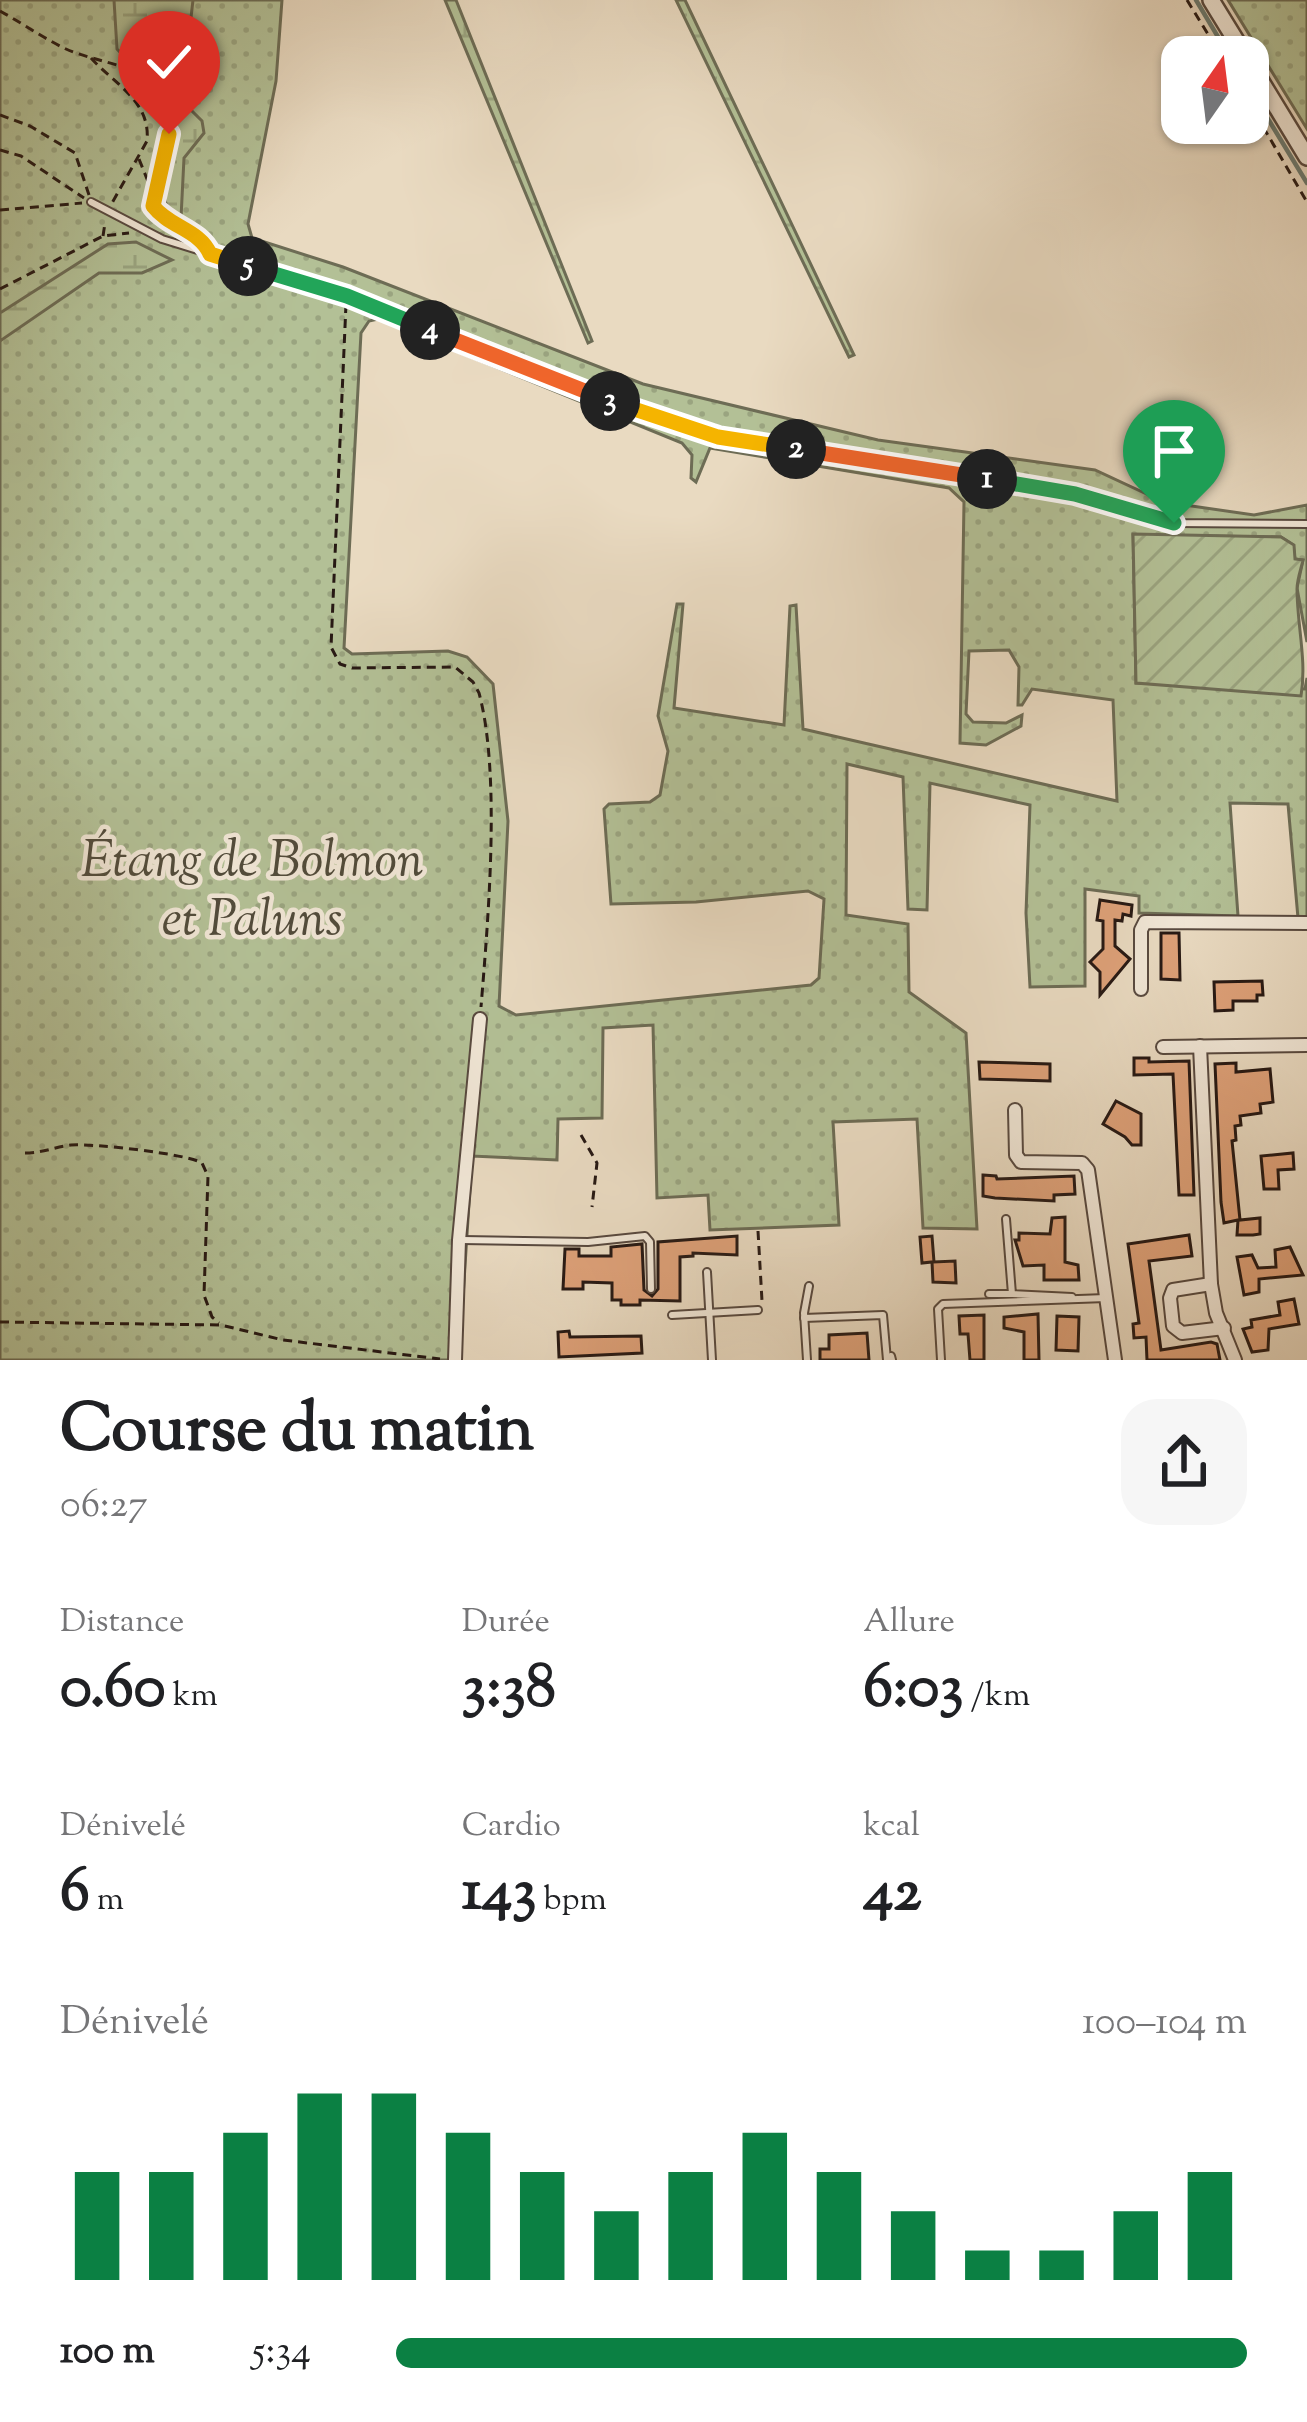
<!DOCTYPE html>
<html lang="fr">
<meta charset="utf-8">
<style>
:root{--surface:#fff;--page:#f6f6f6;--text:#202124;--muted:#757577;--accent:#0b8043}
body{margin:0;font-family:"Sorts Mill Goudy",serif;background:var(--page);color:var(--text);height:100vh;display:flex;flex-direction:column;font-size:45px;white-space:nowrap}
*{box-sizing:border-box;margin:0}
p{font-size:39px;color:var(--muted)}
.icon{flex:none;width:66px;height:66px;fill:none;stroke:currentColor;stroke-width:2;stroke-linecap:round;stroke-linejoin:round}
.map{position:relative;height:1360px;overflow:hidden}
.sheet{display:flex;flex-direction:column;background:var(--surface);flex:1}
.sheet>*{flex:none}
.needle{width:78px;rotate:14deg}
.controls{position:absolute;left:1161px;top:36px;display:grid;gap:24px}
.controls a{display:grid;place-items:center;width:108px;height:108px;border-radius:24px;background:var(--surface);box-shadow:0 3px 9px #0004;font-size:60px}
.pin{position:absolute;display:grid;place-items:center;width:102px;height:102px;color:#fff;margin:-123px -51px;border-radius:50% 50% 50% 0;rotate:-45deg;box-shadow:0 0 12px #0007}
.pin .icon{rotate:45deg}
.km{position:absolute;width:60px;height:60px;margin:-30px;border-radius:50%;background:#222;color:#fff;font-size:33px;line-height:60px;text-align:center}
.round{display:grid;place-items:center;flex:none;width:126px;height:126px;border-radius:36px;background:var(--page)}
.overview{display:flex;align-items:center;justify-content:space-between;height:204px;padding:0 60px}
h1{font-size:66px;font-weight:700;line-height:90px}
.metrics{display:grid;grid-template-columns:repeat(3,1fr);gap:18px;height:204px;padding:12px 60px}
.metrics div{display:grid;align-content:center}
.metrics b{font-size:60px;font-weight:700}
.metrics small{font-size:33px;font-weight:400}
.metrics p{font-size:33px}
.chart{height:336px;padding:24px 60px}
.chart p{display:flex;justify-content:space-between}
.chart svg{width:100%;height:216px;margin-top:12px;stroke:var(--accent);stroke-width:6}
ul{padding:0 60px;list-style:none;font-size:39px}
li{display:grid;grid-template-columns:192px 144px 1fr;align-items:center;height:90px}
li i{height:30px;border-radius:15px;background:var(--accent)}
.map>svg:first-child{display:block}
</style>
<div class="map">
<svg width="1307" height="1360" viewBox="0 0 1307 1360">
<defs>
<pattern id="grass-dots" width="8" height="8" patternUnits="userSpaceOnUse" patternTransform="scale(3)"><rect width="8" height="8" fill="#b3c096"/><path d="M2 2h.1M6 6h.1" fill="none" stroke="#9aa480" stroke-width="1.8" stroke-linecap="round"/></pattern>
<pattern id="wetland-marsh" width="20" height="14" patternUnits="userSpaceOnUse" patternTransform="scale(3)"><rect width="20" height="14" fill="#b3c096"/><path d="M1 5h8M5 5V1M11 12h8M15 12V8" fill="none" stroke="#9aa480"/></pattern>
<pattern id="garden-furrows" width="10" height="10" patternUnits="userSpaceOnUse" patternTransform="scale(3)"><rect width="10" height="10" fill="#b3c096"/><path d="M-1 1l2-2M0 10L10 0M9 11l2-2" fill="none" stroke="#9aa480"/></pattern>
</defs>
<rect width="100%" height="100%" fill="#e9dac1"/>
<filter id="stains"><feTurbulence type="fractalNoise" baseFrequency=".00167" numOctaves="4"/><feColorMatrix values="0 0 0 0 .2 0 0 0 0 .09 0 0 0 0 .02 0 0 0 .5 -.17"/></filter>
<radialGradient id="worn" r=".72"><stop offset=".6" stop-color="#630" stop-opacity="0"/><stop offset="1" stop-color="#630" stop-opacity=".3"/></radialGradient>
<g fill="url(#grass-dots)" stroke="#6d6c55" stroke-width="3" fill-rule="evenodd">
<path d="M0 0H282L276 81 248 224 252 238 343 267 643 384 878 440 1095 470 1164 502 1254 515 1307 505V642L1297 588 1303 560 1295 559 1293 545 1281 537 1133 535 1136 683 1305 689 1307 678V918H1298L1288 804 1230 803 1238 916 1139 913V896L1085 889V986L1030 987 1026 913 1030 805 930 783 927 910 908 909 903 777 847 764 846 915 908 924 909 992 966 1033 977 1229 923 1228 917 1119 833 1122 839 1225 710 1230 708 1195 657 1198 653 1025 603 1028 602 1118 558 1119 557 1160 472 1156 459 1360H0ZM378 319 682 443 692 455 691 478 696 482 710 448 949 488 964 502 960 743 986 745 1021 726 1022 715 1006 723 973 722 966 714 969 651 1009 650 1019 667 1018 705H1022L1032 689 1113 700 1117 801 803 729 796 605 790 606 784 725 674 708 683 604H677L658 716 668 751 660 795 650 802 609 804 604 809 611 904 696 902 808 891 824 899 819 978 811 985 516 1015 499 1006 508 821 493 684 467 657 448 651 352 654 344 648 361 333 369 321Z"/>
<path d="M1228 0H1307V129Z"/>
</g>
<g fill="url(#wetland-marsh)" stroke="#6d6c55" stroke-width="3">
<path d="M114 0H193L187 53 190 109 202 121 204 133 184 158 181 218C140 202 187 136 174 102 165 78 133 68 117 49Z"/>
<path d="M445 0H456L592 341 588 343Z"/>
<path d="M676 0H685L854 355 849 357Z"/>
<path d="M136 242 172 260 142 273H99L0 341V313L108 244Z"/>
</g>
<path fill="url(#garden-furrows)" stroke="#6d6c55" stroke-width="3" d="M1133 534 1281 537 1294 545 1295 559 1303 560C1301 569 1297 580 1297 589 1297 625 1307 660 1301 696L1136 683Z"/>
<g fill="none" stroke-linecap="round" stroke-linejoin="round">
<g stroke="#6b7a70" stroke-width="4.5">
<path d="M1196 0 1230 57"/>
<path d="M1248 86 1307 183"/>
</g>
</g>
<g fill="#dea179" stroke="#271914" stroke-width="3">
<path d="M1100 900 1132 905 1131 916 1123 914 1122 921 1115 920V946L1130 959 1100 995V972L1090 962 1103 949V921L1097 920Z"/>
<path d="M1161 933H1179L1180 980 1161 979Z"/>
<path d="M1262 981 1263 995H1257V1001H1233V1010L1215 1011 1214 982Z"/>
<path d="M1134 1058H1149V1062L1189 1061 1194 1195H1179L1173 1074 1134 1075Z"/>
<path d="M979 1062 1050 1064V1081L980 1079Z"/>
<path d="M1236 1063V1072L1270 1069 1273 1102 1260 1104 1261 1113 1240 1116 1241 1125 1235 1126 1236 1140 1232 1141 1240 1220 1260 1218V1234L1253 1235H1237L1238 1220 1224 1223 1221 1202 1215 1064Z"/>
<path d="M1116 1101 1141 1114V1145H1132L1125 1137 1103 1124Z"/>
<path d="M1293 1153 1294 1169 1278 1170 1279 1189H1264L1261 1156Z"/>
<path d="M983 1175 996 1176 997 1179 1074 1176 1075 1194 1054 1195V1201L995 1198 983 1196Z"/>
<path d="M1065 1217V1262L1078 1265 1079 1280H1044V1265L1023 1266 1015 1240H1019V1233L1050 1234 1052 1218Z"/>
<path d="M1189 1235 1192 1256 1149 1261 1161 1350 1211 1342 1217 1344 1220 1360H1147L1146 1337 1134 1338 1133 1324 1139 1323 1128 1244Z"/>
<path d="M737 1236V1255L693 1253V1256L680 1257V1301L640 1300V1305H621V1300H612V1283L583 1282V1289H563L565 1249H579V1256H611V1247L642 1244 644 1290 652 1296 658 1289V1242Z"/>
<path d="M932 1236 934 1262 955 1261 956 1283 933 1282 932 1262 922 1263 920 1237Z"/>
<path d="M1290 1247 1303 1275 1259 1279V1292L1244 1295 1237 1257 1252 1255 1258 1268 1276 1267 1275 1250Z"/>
<path d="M1294 1299 1299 1324 1269 1329 1268 1350 1252 1352 1243 1329 1252 1327 1251 1320 1280 1315 1278 1302Z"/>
<path d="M1038 1314 1039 1360H1024V1332L1004 1328V1317Z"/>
<path d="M984 1315V1360H970L968 1334H960L959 1316Z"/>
<path d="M1057 1316 1079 1317 1078 1351 1056 1350Z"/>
<path d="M569 1331 570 1337 641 1336 642 1353 559 1357 558 1332Z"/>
<path d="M867 1333 869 1360H820V1349H829V1335Z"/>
</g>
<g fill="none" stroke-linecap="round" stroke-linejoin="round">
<g stroke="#58493f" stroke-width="10">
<g id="service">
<path d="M91 202 162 239 347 296 688 429 719 437 1055 489 1175 523 1307 524"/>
<path d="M1006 1219 1012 1294 1072 1297"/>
<path d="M462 1240 588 1242 645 1236 650 1242 651 1289"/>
<path d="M707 1272 712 1360"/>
<path d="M989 1294H1012"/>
<path d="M672 1315 758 1310"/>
<path d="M804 1318 883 1315 887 1360"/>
<path d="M891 1356 892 1360"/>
<path d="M807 1360 804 1313 809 1286"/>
<path d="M941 1360 938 1309 943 1304 1106 1298"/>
</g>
</g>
<g stroke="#58493f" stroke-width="16">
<g id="minor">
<path d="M1141 989V930L1145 922 1307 923"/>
<path d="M1200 1046 1211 1284 1216 1313 1235 1360"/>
<path d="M1163 1047 1307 1045"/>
<path d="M1015 1110 1016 1155 1021 1162 1082 1163 1088 1170 1115 1360"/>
<path d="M1211 1284 1173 1290 1170 1298 1173 1326 1182 1333 1224 1328"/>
<path d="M455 1360 459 1240 480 1019"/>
</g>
</g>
<g stroke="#58493f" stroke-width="20">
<g id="tertiary">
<path d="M1211 0 1246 57"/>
<path d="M1248 60 1307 157"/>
</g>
</g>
<g stroke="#271914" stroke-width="3" stroke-dasharray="9 6" stroke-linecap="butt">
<path d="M1187 0 1222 57"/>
<path d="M0 11C22 23 43 38 66 49 101 65 166 66 171 115L153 207 161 217 203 241"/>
<path d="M91 58C114 84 151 101 147 141L112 203"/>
<path d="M1248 101 1307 202"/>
<path d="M0 115 30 126 75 153 89 195"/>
<path d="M0 150 21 156 84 198"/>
<path d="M139 159 153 194"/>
<path d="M0 210 82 203"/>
<path d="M103 236 105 223"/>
<path d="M0 289 103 236 129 233"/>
<path d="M346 304 331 647 340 664 352 668 455 667 473 682 479 693C501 774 488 921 481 1007"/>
<path d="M581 1135 597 1163 592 1207"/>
<path d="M25 1153C42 1153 55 1147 71 1145 90 1143 189 1154 202 1163L208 1176 204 1295 212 1317 219 1323"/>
<path d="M758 1231 762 1301"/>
<path d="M0 1322 221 1325 283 1340 440 1359"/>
</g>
<use href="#service" stroke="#f1e7d7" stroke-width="6"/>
<use href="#minor" stroke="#f1e7d7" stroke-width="12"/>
<use href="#tertiary" stroke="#f1e7d7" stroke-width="15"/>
</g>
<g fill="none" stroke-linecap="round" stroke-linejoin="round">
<g stroke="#fff" stroke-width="24">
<path id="split-1" d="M987 479 1075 494 1174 523"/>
</g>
<g stroke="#fff" stroke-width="24">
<path id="split-2" d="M796 449 987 479"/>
</g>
<g stroke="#fff" stroke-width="24">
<path id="split-3" d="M610 401 718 437 796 449"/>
</g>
<g stroke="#fff" stroke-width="24">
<path id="split-4" d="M430 330 610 401"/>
</g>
<g stroke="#fff" stroke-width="24">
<path id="split-5" d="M248 266 347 296 430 330"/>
</g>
<g stroke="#fff" stroke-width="24">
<path id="split-6" d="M169 134 153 206C169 227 200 230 210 254L248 266"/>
</g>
<use href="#split-1" stroke="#22a559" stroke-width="15"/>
<use href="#split-2" stroke="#f0652b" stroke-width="15"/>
<use href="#split-3" stroke="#f5b400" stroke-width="15"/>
<use href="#split-4" stroke="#f0652b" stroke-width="15"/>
<use href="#split-5" stroke="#22a559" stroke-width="15"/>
<use href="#split-6" stroke="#f5b400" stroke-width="15"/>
</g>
<g text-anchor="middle" stroke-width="9" stroke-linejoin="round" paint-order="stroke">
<g font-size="51" font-style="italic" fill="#514b3b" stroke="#f1e7d7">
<text x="252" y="875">Étang de Bolmon<tspan x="252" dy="59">et Paluns</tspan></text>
</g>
</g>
<rect width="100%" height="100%" filter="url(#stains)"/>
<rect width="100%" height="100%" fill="url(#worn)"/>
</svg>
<div class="controls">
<a><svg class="needle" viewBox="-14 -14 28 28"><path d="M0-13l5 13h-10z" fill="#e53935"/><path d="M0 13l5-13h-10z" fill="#757577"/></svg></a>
</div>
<div class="pin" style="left:1174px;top:523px;background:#1e9e55"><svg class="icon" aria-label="arrive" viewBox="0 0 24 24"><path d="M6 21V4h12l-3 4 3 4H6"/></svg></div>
<div class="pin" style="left:169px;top:134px;background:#d93025"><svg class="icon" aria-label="check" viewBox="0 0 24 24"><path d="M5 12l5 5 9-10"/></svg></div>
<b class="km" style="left:987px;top:479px">1</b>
<b class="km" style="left:796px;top:449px">2</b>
<b class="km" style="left:610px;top:401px">3</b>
<b class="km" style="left:430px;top:330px">4</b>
<b class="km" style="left:248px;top:266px">5</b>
</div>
<section class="sheet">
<div class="overview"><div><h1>Course du matin</h1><p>06:27</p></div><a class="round"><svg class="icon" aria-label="share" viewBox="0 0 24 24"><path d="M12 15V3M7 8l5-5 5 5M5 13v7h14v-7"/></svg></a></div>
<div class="metrics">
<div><p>Distance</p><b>0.60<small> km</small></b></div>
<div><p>Durée</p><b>3:38</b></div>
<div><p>Allure</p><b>6:03<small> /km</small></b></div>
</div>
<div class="metrics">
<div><p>Dénivelé</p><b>6<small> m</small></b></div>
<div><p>Cardio</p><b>143<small> bpm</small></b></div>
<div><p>kcal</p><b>42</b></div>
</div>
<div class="chart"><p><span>Dénivelé</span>100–104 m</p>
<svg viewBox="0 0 160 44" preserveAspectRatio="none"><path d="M5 44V22M15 44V22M25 44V14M35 44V6M45 44V6M55 44V14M65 44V22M75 44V30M85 44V22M95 44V14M105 44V22M115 44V30M125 44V38M135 44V38M145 44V30M155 44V22"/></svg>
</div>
<ul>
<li><b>100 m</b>5:34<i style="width:100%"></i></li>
</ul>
</section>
